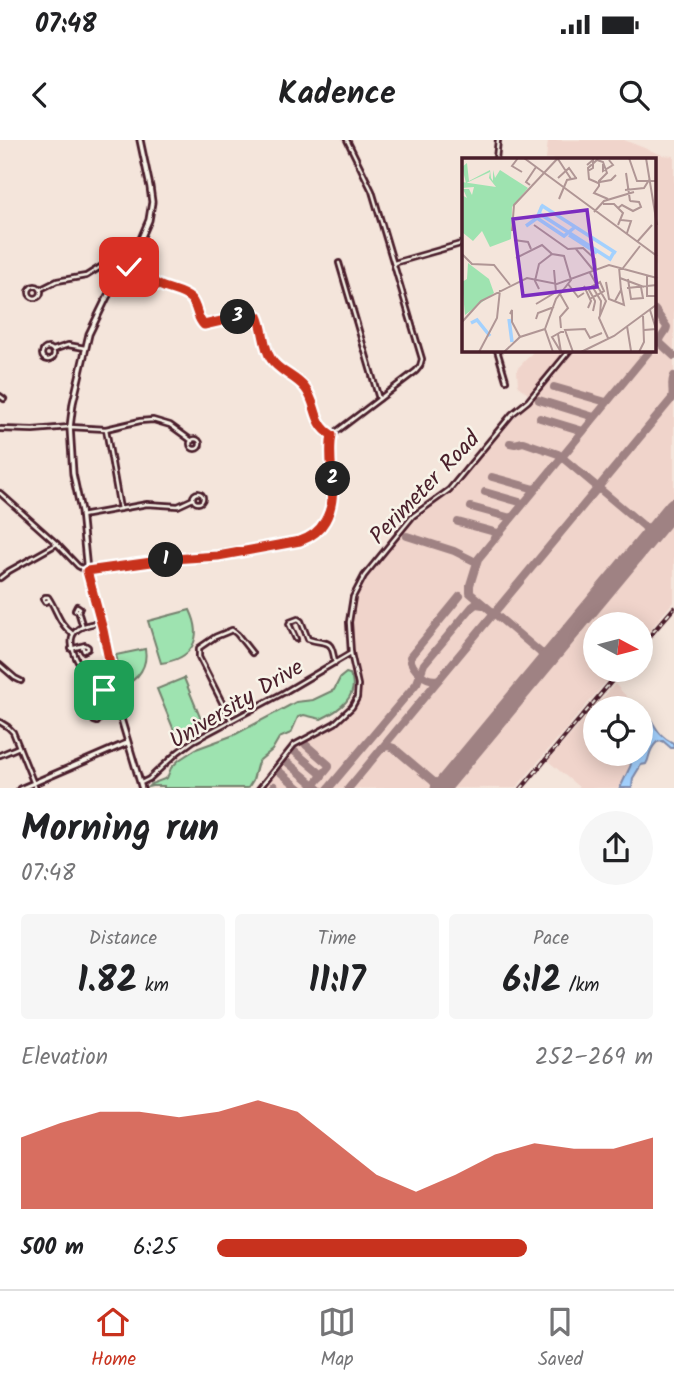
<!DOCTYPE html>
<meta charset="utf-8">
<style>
:root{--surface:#fff;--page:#f6f6f6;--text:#202124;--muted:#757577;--line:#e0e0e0;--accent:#c8321e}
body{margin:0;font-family:Kalam,sans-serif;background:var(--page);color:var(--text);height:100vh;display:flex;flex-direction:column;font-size:26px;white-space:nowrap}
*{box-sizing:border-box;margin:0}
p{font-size:23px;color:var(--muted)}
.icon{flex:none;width:38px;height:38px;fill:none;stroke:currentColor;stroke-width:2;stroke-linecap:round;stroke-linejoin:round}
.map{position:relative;height:648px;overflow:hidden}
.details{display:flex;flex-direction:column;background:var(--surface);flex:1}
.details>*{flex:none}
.needle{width:46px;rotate:97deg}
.buttons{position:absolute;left:583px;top:472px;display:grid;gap:14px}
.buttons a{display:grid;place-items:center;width:70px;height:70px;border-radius:50%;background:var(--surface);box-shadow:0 4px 18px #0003;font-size:35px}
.pin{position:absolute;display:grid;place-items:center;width:60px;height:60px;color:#fff;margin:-30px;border-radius:14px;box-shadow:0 4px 10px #0006}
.km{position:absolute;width:35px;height:35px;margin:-18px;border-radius:50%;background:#222;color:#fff;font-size:19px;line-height:35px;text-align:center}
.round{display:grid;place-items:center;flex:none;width:74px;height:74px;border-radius:37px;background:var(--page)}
.summary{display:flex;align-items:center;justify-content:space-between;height:119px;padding:0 21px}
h1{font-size:38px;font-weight:700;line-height:52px}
.metrics{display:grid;grid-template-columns:repeat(3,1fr);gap:10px;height:119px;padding:7px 21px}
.metrics div{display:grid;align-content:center;border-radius:7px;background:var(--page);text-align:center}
.metrics b{font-size:35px;font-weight:700}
.metrics small{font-size:19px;font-weight:400}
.metrics p{font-size:19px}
.chart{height:196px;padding:14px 21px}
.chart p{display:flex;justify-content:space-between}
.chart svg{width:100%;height:126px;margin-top:7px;fill:var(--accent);opacity:.7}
ul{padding:0 21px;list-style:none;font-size:23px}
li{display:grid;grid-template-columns:112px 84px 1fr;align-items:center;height:52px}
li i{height:18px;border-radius:9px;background:var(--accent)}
.status{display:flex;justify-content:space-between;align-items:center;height:49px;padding:0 35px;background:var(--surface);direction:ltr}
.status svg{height:19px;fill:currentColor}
header{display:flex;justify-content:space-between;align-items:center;height:91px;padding:0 21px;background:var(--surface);font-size:32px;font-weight:700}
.menu{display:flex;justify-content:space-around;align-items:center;height:98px;border-top:2px solid var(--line);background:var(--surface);font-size:19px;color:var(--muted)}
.menu a{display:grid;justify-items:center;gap:4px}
.menu .selected{color:var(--accent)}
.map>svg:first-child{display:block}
</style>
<div class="status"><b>07:48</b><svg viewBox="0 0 49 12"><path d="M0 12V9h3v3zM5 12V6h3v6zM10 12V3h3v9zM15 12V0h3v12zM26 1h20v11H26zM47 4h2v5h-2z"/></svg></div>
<header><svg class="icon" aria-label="back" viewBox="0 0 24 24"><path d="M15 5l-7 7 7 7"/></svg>Kadence<svg class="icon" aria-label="search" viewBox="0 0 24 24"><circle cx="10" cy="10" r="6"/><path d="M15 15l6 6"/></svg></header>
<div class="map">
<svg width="674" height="649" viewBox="0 0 674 649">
<rect width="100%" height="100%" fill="#f4e5db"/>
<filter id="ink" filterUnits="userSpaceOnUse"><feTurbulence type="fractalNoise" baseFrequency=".0143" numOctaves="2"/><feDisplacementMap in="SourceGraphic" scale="14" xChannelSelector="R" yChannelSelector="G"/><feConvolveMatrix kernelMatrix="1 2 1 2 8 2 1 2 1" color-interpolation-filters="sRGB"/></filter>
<g filter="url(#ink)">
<g fill="#f0d4cb">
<path d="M548 0H624L662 15 674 16V461L641 501 640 485H595V530H616L516 648 261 649 296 606 335 584 356 565 359 560 361 545 353 508 351 482 357 453 365 437 410 384 451 351 500 293 533 259 575 210H655V19H546Z"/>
<path d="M532 210H566L529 255 518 246 517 229 532 213Z"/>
<path d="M615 544 638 569H595V614H629L627 619 631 624 630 627 620 648H580L548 621Z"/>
</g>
<g fill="#9ee3b0" stroke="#74816e" stroke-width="2">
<path d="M190 470C204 499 192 519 161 523L148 481Z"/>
<path d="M145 509C148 525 139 540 123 545L116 515Z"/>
<path d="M346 533 350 534C361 556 338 571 321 579L304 575 298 577 291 593 279 598 272 610 260 620 257 625 253 640 248 648H164V646H152L148 647 151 644 167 638 171 628 179 620 196 609 234 595 296 562 313 560 334 550 340 538Z"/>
<path d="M184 538 202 582 175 593 157 549Z"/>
</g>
<path fill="#a3d1fe" stroke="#7f8aaa" stroke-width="2" d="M645 572C657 585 655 594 673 603L674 608H671L663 601 657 602C647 612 651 616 646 624L641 625 633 638 632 648H620L630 627 631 624 627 619 628 615 640 614 641 602 647 600 646 597 641 592 643 573Z"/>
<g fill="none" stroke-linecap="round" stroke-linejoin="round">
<g stroke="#9f8283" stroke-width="8">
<path d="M655 170 667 187C666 194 659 196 660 203L674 216"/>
<path d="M554 247 606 262"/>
<path d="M672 259C674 251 670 243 674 236"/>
<path d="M539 260 594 277"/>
<path d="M540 278 583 291"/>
<path d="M510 303 515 304 523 302 558 314 645 387"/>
<path d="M492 337 535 349"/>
<path d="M485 352 523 363"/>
<path d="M471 367 511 378"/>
<path d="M458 382 498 393"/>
<path d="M407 396 454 411 472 420"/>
<path d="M645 402 648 394 645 387 653 388 660 384"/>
<path d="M541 513 548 514 556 510"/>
<path d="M542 526 544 519 541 513 470 453V445L478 419 650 210"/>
<path d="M439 539C427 543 411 529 410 517L460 456"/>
<path d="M306 605 329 625V627L311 649"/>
<path d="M382 608 388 606 394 608 434 642 437 649"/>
<path d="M294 611 320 633 321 637"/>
<path d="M287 622 319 649"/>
<path d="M279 631 300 649"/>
<path d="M434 642 440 643 448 639"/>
<path d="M274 646 277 649"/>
<path d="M328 649 417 543 424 524 472 467 476 464 483 465"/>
<path d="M348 649 674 256"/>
</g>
<path stroke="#9f8283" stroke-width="19" d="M440 649 674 367"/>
<g stroke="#4a1f2b" stroke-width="8">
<g id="minor">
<path d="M496 19 498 0"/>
<path d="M339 123 379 259"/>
<path d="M394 123 464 103"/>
<circle cx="35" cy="152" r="6"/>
<path d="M41 149 57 141 86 136 110 121 115 119 163 146 185 155 192 161 199 180 204 185 248 175C251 175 253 174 255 175 263 177 267 211 272 220 282 232 298 237 307 250 318 267 313 283 332 295"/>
<circle cx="48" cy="214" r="6"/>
<path d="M53 210 68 205 85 208"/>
<path d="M497 210 506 240"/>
<path d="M0 256 4 259"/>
<path d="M0 289 33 290 70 287 106 289 140 281 153 280 170 285 192 301"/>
<path d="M106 289 120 369"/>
<circle cx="195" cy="304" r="5"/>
<path d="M0 353 57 404 78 426 87 431C116 427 144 422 173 419 202 416 302 411 319 390 340 364 332 332 331 301L332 295 416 231 420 226 422 219 372 51 347 0"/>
<circle cx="198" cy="358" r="5"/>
<path d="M81 376 147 364 178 366 193 359"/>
<path d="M0 438 9 431 57 404"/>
<path d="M50 460 45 462 43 459 45 457H48C57 470 59 485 73 494"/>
<path d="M78 471 75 470 77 466 80 468 78 471 83 487"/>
<path d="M101 482C93 484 80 485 75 492 63 505 86 536 95 547L101 550 115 549"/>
<path d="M296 499 289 484 290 482 298 479 301 481 308 499C328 506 331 496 335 523"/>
<path d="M71 509 85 505 88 507V509L84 511 82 506"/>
<path d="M0 525 15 538 21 541"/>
<path d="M98 576 93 577 94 581 97 582 99 579 98 566 100 550"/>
<path d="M231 580 199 517V508L215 497 232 490 237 494 252 513"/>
<path d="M0 582 8 587 13 592 36 649"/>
<path d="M0 615 19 607"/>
<path d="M141 643 149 639 178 612 193 601 283 553 351 513"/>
<path d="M259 649 294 605 335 583 352 567 357 558 358 545 351 513 349 482 353 457 364 436 413 376 449 350 512 274 528 261 570 210"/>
</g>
</g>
<g stroke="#4a1f2b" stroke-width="9">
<g id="tertiary">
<path d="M140 0 150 47 152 62 149 80 140 101 107 157 89 194 73 263 70 287 73 334 81 371 87 431 103 490 119 572 142 649"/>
<path d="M20 649 127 603"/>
</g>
</g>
<use href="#minor" stroke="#f7f3e8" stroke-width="2.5"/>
<use href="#tertiary" stroke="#f7f3e8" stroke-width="3.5"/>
<g stroke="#4a1f2b" stroke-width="4.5">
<g id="rail">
<path d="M640 507 674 468"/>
<path d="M521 649 621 530"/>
</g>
</g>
<use href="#rail" stroke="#f7f3e8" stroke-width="2" stroke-dasharray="5" stroke-linecap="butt"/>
</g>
</g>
<g fill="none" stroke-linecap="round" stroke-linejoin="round" filter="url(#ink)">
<g stroke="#fff" stroke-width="14">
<path id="route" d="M104 550 115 549 103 490 87 431 173 419 218 416 300 401C311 397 319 392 325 381 341 353 326 324 332 295 312 283 318 264 305 248 296 236 279 232 271 219 263 207 264 189 258 176L252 174 204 185C196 178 198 167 191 159 183 151 169 150 159 145 149 140 139 132 129 127"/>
</g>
<use href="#route" stroke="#c8321e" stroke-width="9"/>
</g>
<g text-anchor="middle" stroke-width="5" stroke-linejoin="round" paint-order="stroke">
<g font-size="23" fill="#4a1f2b" stroke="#f7f3e8">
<text transform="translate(424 347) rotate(-46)" y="8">Perimeter Road</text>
<text transform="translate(236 563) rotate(-31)" y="8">University Drive</text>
</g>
</g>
<g transform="translate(462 18)">
<rect width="194" height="194" fill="#f4e5db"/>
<path d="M5 5 7 23 28 12 29 20 31 23V12L33 20 38 12 66 30 50 49 49 81 28 89 20 73 11 83 0 74V37L5 40 1 31H7L10 37 12 29 0 30V24L34 29 27 20 28 14 4 25 0 9ZM6 105 27 121 32 135 3 157 0 124 5 121Z" fill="#9ee3b0"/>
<path fill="none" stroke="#a3d1fe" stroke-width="3.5" d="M79 47 154 95M78 56 148 101 152 94M75 60 102 78 113 69M64 68 75 60 80 48M107 77 135 95M47 161 50 184M9 165 15 162 28 178"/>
<path fill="none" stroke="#b09695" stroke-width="2" d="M56 0 50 8 60 14M62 0 195 98M167 0 175 23H195M184 0 195 67M96 1 109 21M141 6V13L151 7 147 2M125 7 131 2V10L126 13M164 15 168 43M96 20 107 10 114 20M68 27 64 24 74 9M163 32 182 30 187 22M97 41 105 22 115 20M146 41 132 35 137 28V23L145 15 141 4 135 2 126 10 127 21 134 24 136 25H137L138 24 149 22 154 17M141 46H152L161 55 156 67M156 50 160 47 171 53 179 49 177 44 168 43M132 54 142 43 172 34M159 62 169 63 165 75M72 67 106 91 121 90 133 101 134 112M50 73 52 47 96 0M52 82 66 84 69 91M175 84 190 67M114 91 132 113M0 96 10 106 32 107 48 127M54 100 80 87 90 96 102 98 109 122 94 141 83 171 91 194M161 110 178 88M128 115 144 143 137 160 146 180M185 118V138H193M158 120 182 129M166 121 169 141 181 140 179 129M144 124 147 141 162 147 159 131M106 126 116 139 122 135M122 128 129 143 126 150M130 128 139 143 138 157M165 130 195 127M77 131 73 123 77 106 90 96M98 136 106 150 98 159 99 170M128 141 131 139 135 137 142 133 138 124 127 130V132L131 139 133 143V144L131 153M153 143 159 132 157 109M74 146 94 134 92 112M48 156 50 152V164L58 179M74 161 76 155 92 149M0 164 19 143 65 120 95 126 147 107 195 120M165 168 169 193M182 172 194 171 188 152M96 176 99 194 90 179 99 174H102M17 194 35 160 38 132M42 194 58 179 83 171M111 194 103 172 123 171 128 180 140 175M119 194 152 178 194 147M177 194 182 184 181 158"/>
<path fill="#7b2cbf" fill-opacity="0.15" stroke="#7b2cbf" stroke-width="3.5" d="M125 52 135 129 61 138 51 61Z"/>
<rect width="194" height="194" fill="none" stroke="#4a1f2b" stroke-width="3.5"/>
</g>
</svg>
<div class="buttons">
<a><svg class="needle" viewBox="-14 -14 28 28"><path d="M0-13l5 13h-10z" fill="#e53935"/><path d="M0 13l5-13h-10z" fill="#757577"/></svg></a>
<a><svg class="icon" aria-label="locate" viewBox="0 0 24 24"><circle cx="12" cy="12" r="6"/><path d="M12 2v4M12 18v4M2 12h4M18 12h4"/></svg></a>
</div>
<div class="pin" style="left:104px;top:550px;background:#1e9e55"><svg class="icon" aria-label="arrive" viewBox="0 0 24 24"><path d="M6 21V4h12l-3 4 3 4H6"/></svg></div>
<div class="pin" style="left:129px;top:127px;background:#d93025"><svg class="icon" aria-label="check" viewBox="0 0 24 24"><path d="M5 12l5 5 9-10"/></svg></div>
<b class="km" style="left:166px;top:420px">1</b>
<b class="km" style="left:333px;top:339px">2</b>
<b class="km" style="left:238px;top:177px">3</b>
</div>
<section class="details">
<div class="summary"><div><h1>Morning run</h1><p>07:48</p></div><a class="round"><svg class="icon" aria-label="share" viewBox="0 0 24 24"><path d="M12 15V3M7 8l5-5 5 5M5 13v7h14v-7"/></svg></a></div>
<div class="metrics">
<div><p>Distance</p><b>1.82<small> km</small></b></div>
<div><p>Time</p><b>11:17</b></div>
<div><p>Pace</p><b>6:12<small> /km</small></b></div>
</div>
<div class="chart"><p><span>Elevation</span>252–269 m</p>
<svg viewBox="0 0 160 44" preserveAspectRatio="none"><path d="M0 44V19L10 14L20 10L30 10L40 12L50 10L60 6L70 10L80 21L90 32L100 38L110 32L120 25L130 21L140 23L150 23L160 19V44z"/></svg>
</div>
<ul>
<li><b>500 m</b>6:25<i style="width:71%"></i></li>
</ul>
</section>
<nav class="menu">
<a class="selected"><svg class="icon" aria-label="home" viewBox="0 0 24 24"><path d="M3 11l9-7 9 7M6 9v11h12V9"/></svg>Home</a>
<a><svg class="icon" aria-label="map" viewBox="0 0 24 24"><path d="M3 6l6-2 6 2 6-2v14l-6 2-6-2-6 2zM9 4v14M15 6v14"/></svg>Map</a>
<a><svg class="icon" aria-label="saved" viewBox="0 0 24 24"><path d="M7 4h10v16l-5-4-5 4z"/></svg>Saved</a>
</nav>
